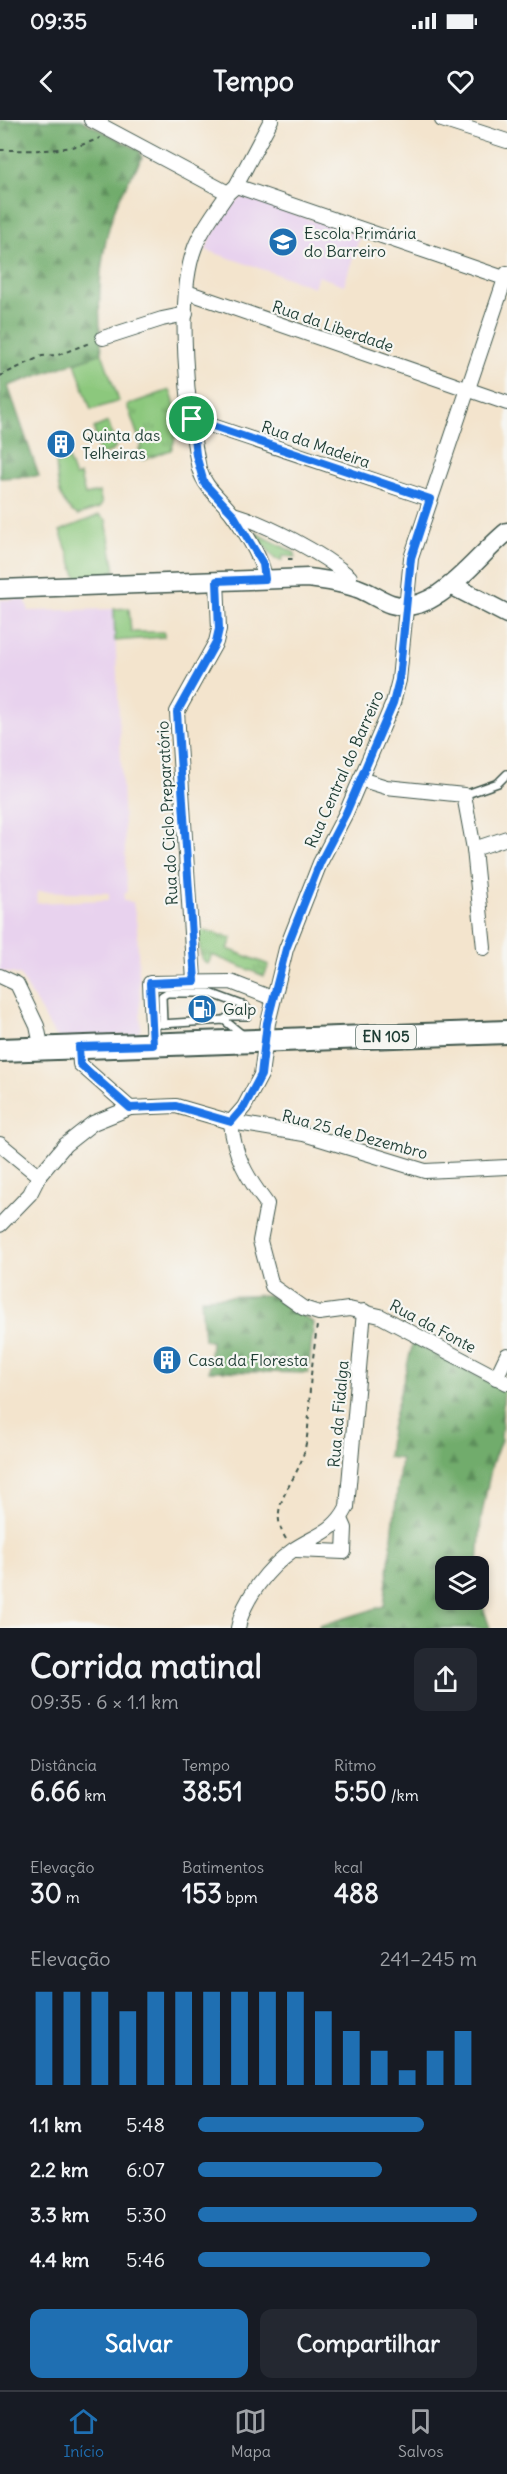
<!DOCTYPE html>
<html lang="pt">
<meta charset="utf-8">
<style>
:root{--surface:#171b24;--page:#242831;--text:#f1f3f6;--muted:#9ea1a6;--line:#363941;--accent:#1f6fb2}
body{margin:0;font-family:Delius,sans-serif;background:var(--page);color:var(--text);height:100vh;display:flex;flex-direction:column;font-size:22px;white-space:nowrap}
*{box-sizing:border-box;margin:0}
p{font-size:20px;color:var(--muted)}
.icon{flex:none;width:33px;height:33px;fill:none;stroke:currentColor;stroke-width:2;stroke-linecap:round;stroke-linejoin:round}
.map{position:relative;height:1508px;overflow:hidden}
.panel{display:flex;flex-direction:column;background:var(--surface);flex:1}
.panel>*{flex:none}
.controls{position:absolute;left:435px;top:1436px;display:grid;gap:12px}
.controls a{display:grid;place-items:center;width:54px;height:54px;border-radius:12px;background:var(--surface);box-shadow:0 3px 9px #0003;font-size:30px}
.pin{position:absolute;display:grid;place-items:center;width:51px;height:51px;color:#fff;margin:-26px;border:3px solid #fff;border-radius:50%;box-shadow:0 2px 6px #0007}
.round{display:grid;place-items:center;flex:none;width:63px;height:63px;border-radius:12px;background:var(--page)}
.overview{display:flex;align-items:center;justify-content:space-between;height:102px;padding:0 30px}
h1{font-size:33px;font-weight:700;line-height:45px}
.figures{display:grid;grid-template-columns:repeat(3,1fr);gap:9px;height:102px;padding:6px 30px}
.figures div{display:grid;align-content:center}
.figures b{font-size:26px;font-weight:700}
.figures small{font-size:16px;font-weight:400}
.figures p{font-size:16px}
.chart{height:168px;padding:12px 30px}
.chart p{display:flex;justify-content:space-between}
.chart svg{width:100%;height:108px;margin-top:6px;stroke:var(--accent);stroke-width:6}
.cta{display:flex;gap:12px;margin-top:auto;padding:12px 30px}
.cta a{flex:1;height:69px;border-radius:12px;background:var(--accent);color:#fff;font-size:24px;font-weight:700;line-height:69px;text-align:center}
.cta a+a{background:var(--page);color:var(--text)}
ul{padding:0 30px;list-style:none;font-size:20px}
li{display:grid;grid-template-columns:96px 72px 1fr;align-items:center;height:45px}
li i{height:15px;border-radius:8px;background:var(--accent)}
.status{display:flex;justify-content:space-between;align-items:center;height:42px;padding:0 30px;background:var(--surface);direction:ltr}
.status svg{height:16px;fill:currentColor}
header{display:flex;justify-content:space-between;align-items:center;height:78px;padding:0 30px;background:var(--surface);font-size:27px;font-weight:700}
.dock{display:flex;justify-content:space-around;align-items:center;height:84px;border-top:2px solid var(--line);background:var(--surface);font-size:16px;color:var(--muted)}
.dock a{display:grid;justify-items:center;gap:3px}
.dock .on{color:var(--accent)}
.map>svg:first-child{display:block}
</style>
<div class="status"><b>09:35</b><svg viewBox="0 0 49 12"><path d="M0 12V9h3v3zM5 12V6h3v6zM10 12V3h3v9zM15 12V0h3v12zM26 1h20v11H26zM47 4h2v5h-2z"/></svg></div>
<header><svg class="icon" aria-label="back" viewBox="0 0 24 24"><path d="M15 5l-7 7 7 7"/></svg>Tempo<svg class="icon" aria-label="heart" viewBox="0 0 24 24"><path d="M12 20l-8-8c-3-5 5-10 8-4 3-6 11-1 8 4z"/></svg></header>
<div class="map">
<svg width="507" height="1508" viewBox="0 0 507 1508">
<defs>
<pattern id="grass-tufts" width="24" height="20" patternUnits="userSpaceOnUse" patternTransform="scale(1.5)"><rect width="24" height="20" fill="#8cc87d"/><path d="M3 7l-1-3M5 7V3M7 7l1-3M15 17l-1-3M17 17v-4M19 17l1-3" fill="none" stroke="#72a467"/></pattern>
<pattern id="forest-firs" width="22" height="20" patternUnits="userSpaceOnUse" patternTransform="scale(1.5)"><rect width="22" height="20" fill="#71ac6c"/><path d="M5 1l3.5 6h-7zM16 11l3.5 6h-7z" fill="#5c8d5a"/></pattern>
</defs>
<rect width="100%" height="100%" fill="#f6f6f2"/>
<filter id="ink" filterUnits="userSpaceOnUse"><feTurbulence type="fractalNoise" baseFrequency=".0167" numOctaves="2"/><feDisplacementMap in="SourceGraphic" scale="12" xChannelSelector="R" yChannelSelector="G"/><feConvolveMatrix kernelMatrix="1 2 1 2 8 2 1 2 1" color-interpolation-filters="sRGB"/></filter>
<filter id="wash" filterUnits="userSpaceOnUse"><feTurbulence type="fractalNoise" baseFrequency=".008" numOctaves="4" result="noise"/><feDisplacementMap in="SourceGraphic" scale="24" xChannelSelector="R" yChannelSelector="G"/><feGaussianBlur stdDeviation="1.35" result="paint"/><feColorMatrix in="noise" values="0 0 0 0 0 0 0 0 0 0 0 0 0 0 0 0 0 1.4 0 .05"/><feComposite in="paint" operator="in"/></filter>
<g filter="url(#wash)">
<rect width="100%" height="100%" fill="#f3e4cd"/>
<g fill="#e8d2ee" fill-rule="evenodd">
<path d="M243 77 360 116 344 165 318 156 314 167 206 130 210 118 224 98 235 83Z"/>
<path d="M25 479 29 491 114 489 127 772 124 774V781L133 782 137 807 141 909 136 915 60 919 54 914 20 855 0 851V480ZM38 771 109 773V780L36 783Z"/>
</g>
<g fill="url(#grass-tufts)" stroke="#568258" stroke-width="1.5">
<path d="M170 270C178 291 180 309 171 330L143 340 139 329 142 328 127 285Z"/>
<path d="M199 809 232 818 228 829 269 845 264 856 212 835 208 844C197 839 200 821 199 809Z"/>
</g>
<g fill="url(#forest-firs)" stroke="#487450" stroke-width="1.5">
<path d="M0 0H81L139 30 142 38C132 55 121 72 114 91 99 135 97 187 102 233L8 266 39 356 0 358Z"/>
<path d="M269 1175 314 1203 308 1253 209 1251 211 1221 204 1220 201 1178Z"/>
<path d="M413 1222 504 1270 501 1320 492 1344 481 1398 478 1446H446V1479H478L479 1460 480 1478 490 1508H319V1506L384 1486 401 1339 388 1337 391 1309Z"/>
</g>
<g fill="#8cc87d" stroke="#568258" stroke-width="1.5">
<path d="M102 233 119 281 91 290 75 243Z"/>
<path d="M108 302 116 326 112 331 99 335 94 308Z"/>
<path d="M67 335 75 357 80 355 85 375 99 372 102 384 99 388 78 395C57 385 57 359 56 339Z"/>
<path d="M99 395 106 400 115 451H111V456L77 458 60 411Z"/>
<path d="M254 412 295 433V437L283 436 282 440 275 439Z"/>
<path d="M129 488 131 512H164V517L115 521 114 489Z"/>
</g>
</g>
<g filter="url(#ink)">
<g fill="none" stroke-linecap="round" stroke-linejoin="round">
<g stroke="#3f564b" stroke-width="10">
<g id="service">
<path d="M464 675 498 663 507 654"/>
<path d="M161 904 224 900 244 916"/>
<path d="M163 904 162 876 167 873H210L245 886 248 890 247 896H229L224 900"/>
</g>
</g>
<g stroke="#3f564b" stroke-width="16">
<g id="minor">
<path d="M91 0 228 73"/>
<path d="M442 0 507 21"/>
<path d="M236 66 507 159"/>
<path d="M187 172 507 283"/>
<path d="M103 218 162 199 186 194"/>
<path d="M192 299 430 379"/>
<path d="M233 394C267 404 322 433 350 457"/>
<path d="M265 459C262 437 246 413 233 395 221 378 206 370 199 349 188 295 175 178 195 127 202 108 217 90 228 73L236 66 271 0"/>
<path d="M360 659 386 667 464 675 474 729 484 828"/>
<path d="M474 729 507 718"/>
<path d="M0 856 17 864 37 906 42 929"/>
<path d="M194 861 177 592 216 522 219 509 217 461"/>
<path d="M153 925 150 863 231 862 272 878"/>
<path d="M79 927 80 944 130 988"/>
<path d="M231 1002 244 987 261 955 268 903 286 829 320 743 346 693 393 583 399 560 411 438 507 153"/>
<path d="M231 1002C233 1034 248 1059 267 1084L260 1121 272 1166 303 1188 319 1193 349 1189 380 1196 507 1263"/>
<path d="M0 1024 39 1056"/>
<path d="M0 1105 30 1074 39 1056 65 1025 93 1003 130 988 176 986 231 1002 304 1014 425 1051 507 1047"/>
<path d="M496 1258 507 1235"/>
<path d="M296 1430 344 1432 345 1408 341 1399"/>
<path d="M238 1508C243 1479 269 1447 293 1430 315 1415 334 1413 347 1387L364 1191"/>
</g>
</g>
<g stroke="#3f564b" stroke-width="21">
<g id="tertiary">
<path d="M453 466 507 494"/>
<path d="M0 469 308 458C325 460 341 462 357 468 369 472 379 480 391 484 436 498 476 436 507 412"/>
</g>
</g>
<g stroke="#3f564b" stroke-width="26">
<path id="primary" d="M0 930 507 912"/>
</g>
<g stroke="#3f564b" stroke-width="2" stroke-dasharray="4.5 4.5" stroke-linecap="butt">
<path d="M0 30C35 30 67 33 100 18"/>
<path d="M0 256 42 236 58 235 92 222"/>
<path d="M288 439H294"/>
<path d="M286 1419C267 1390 290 1369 301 1342 311 1315 308 1284 311 1255 313 1238 315 1222 317 1205"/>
</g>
<use href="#service" stroke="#fff" stroke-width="7"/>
<use href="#minor" stroke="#fff" stroke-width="14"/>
<use href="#tertiary" stroke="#fff" stroke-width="18"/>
<use href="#primary" stroke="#fff" stroke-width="22"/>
</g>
</g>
<g fill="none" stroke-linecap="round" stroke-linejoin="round" filter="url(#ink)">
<g stroke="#fff" stroke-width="12">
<path id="route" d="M192 299 430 379 411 438 399 560 393 583 346 693 320 743 286 829 267 903 261 955 244 987 231 1002 176 986 130 988 80 944 79 927 153 925 150 863 195 861 177 592 216 522 219 509 217 461 265 459 263 444 233 394 204 363 196 335Z"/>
</g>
<use href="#route" stroke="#1a73e8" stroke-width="8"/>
</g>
<defs>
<g id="school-disc" transform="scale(1.5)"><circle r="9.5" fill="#1f6fb2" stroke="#f6f6f2"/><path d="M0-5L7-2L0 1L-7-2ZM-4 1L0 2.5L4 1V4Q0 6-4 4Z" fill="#fff"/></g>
<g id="building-disc" transform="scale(1.5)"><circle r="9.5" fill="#1f6fb2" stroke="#f6f6f2"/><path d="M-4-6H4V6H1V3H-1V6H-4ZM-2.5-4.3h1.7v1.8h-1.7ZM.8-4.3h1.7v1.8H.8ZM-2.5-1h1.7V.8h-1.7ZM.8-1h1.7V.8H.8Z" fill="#fff"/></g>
<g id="fuel-disc" transform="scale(1.5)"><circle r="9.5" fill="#1f6fb2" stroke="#f6f6f2"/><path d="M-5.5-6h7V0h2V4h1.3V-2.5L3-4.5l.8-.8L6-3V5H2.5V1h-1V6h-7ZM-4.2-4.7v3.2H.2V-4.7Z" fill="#fff"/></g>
</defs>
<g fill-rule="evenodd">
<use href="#school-disc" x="283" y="122"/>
<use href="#building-disc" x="61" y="324"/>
<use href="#fuel-disc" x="202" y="889"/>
<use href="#building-disc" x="167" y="1240"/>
</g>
<g text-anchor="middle" stroke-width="4.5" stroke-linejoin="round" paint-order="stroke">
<rect fill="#f6f6f2" stroke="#60746d" stroke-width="1.5" x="356" y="905" width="60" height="24" rx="4.5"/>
<g font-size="15" font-weight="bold" fill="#1f3d34">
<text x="386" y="922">EN 105</text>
</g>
<g font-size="16" fill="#1f3d34" stroke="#f6f6f2" text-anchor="start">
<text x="304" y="119">Escola Primária<tspan x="304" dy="18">do Barreiro</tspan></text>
<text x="82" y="321">Quinta das<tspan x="82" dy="18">Telheiras</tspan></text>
<text x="223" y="895">Galp</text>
<text x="188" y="1246">Casa da Floresta</text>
</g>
<g font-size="16" fill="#1f3d34" stroke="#f6f6f2">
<text transform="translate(333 206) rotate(19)" y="6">Rua da Liberdade</text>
<text transform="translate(316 324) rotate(19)" y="6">Rua da Madeira</text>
<text transform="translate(344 649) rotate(-66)" y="6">Rua Central do Barreiro</text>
<text transform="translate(167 693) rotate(-93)" y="6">Rua do Ciclo Preparatório</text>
<text transform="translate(355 1014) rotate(15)" y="6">Rua 25 de Dezembro</text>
<text transform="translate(433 1206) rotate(28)" y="6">Rua da Fonte</text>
<text transform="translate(338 1294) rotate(-85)" y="6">Rua da Fidalga</text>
</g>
</g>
</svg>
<div class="controls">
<a><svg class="icon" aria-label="layers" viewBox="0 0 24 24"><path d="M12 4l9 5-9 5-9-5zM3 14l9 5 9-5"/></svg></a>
</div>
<div class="pin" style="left:192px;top:299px;background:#1e9e55"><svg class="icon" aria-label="arrive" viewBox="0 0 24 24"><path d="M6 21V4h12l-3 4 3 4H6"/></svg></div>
</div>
<section class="panel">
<div class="overview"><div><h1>Corrida matinal</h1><p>09:35 · 6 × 1.1 km</p></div><a class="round"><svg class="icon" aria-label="share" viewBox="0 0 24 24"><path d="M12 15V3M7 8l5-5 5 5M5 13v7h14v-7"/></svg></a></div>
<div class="figures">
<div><p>Distância</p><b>6.66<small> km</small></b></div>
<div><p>Tempo</p><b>38:51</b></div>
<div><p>Ritmo</p><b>5:50<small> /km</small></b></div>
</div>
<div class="figures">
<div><p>Elevação</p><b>30<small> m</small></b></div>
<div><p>Batimentos</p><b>153<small> bpm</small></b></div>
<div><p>kcal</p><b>488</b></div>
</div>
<div class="chart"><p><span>Elevação</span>241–245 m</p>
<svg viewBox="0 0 160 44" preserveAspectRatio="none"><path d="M5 44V6M15 44V6M25 44V6M35 44V14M45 44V6M55 44V6M65 44V6M75 44V6M85 44V6M95 44V6M105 44V14M115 44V22M125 44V30M135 44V38M145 44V30M155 44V22"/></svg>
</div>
<ul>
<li><b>1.1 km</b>5:48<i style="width:81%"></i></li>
<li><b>2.2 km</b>6:07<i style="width:66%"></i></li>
<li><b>3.3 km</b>5:30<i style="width:100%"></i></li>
<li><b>4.4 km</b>5:46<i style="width:83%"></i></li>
</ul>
<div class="cta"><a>Salvar</a><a>Compartilhar</a></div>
</section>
<nav class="dock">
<a class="on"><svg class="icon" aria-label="home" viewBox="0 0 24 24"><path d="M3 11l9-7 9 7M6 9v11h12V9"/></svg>Início</a>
<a><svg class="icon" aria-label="map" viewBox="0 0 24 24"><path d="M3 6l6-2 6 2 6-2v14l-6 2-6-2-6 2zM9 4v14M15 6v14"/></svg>Mapa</a>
<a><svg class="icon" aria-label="saved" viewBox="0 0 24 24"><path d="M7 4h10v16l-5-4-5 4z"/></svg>Salvos</a>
</nav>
